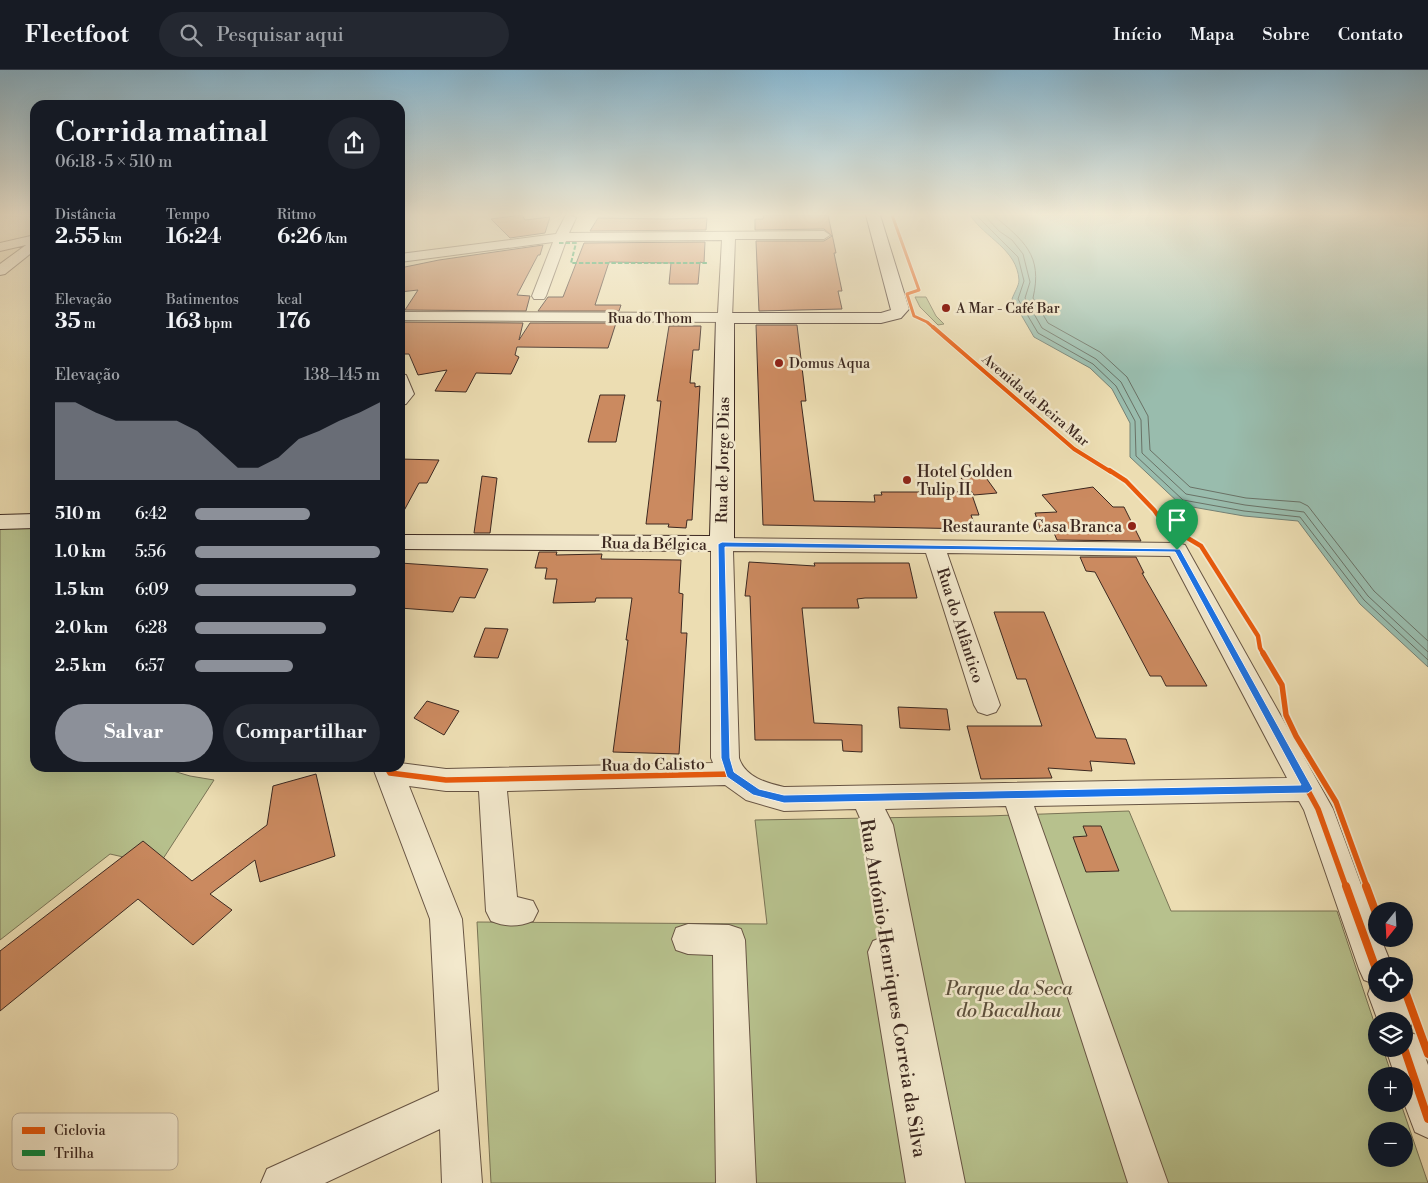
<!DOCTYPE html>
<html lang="pt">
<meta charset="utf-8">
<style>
:root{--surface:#171b24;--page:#242831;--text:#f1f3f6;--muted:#9ea1a6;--line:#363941;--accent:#8c9099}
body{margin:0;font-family:"Libre Bodoni",serif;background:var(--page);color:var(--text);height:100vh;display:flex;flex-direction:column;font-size:19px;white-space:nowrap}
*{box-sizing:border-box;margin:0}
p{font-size:16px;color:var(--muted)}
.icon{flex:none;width:28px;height:28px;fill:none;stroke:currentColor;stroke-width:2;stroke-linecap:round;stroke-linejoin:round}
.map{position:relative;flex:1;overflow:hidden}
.sheet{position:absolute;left:30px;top:30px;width:375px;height:672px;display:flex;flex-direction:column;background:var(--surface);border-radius:15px;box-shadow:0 5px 20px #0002}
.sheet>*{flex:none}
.needle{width:32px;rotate:198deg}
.tools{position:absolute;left:1368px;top:832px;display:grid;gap:10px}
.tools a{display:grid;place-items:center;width:45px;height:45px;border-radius:50%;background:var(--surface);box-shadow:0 5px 20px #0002;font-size:25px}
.pin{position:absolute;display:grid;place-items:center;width:42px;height:42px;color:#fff;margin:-51px -21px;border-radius:50% 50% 50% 0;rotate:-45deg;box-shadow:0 0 5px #0007}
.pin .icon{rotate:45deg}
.round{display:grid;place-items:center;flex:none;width:52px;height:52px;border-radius:26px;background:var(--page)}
.head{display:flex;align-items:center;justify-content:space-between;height:85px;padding:0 25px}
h1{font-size:28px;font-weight:800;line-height:38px}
.metrics{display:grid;grid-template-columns:repeat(3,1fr);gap:8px;height:85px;padding:5px 25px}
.metrics div{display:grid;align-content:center}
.metrics b{font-size:21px;font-weight:800}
.metrics small{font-size:14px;font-weight:400}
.metrics p{font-size:14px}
.chart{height:140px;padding:10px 25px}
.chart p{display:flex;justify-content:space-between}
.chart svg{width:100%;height:90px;margin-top:5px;fill:var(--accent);opacity:.7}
.action{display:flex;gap:10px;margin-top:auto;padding:10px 25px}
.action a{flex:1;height:58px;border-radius:30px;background:var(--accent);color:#fff;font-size:20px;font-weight:800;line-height:58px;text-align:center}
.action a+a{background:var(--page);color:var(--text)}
ul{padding:0 25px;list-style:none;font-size:16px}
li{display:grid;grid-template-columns:80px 60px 1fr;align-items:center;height:38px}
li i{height:12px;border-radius:6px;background:var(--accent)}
header{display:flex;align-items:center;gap:30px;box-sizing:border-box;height:70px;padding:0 25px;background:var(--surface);border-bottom:1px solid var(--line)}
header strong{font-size:24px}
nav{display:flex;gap:28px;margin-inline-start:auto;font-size:18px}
.search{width:350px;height:45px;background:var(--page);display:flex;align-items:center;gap:12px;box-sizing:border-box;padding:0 18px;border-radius:28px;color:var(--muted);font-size:19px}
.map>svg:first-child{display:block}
</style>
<header>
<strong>Fleetfoot</strong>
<div class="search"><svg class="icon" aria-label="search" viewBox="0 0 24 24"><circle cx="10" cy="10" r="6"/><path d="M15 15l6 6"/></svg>Pesquisar aqui</div>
<nav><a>Início</a><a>Mapa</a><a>Sobre</a><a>Contato</a></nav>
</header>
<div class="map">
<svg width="1428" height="1113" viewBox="0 0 1428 1113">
<rect width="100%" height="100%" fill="#ecddb2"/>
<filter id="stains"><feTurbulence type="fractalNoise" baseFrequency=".004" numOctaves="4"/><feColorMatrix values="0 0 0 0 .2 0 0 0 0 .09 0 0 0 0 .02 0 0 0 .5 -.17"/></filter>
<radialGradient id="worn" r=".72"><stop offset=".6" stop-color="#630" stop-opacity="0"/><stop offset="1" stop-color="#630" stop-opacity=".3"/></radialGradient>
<g fill="#b7c18d" stroke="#7a7456" fill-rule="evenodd">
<path d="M915 227H926L936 246 944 254 938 255 920 237Z"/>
<path d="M35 455V698H163L190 706 214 710 159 795 110 784 0 870V456Z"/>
<path d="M1129 741 1171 841H1337L1376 958V979H1383L1392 1006H1376V1034H1401L1428 1113H491L477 852 767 854 755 750 987 746ZM1376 1061H1404V1089H1376Z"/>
</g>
<path fill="#99bcad" stroke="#748175" d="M970 145H1428V597L1360 534 1298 451 1244 446 1181 435 1130 387V353L1112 319 1090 298 1034 267 1012 229C1014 223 1019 216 1019 210 1017 179 985 168 970 145Z"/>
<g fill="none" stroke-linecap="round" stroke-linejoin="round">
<g stroke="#6a7266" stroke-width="1">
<path d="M976 145 1018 187 1024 211 1018 229 1038 263 1093 294 1116 316 1135 351 1136 386 1183 430 1244 441 1300 447 1364 530 1428 590"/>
<path d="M984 145 999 161 1012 170 1023 184 1030 212 1025 228 1042 258 1096 289 1121 312 1141 350 1142 383 1186 424 1245 435 1304 442 1368 526 1428 582"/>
<path d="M993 145C1024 171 1043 185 1033 228L1048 253 1100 282 1127 307 1148 346 1150 380 1190 417 1246 428 1300 432 1308 436 1374 521 1428 571"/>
</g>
</g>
<g fill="#cb8a60" stroke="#3c2820">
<path d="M522 145 525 150 550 147 545 163 510 168 491 149Z"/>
<path d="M764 145H828L836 183H834L842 221H838L842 239 759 241 756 171H824L832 166 824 159 755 160V149H763Z"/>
<path d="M598 148 666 149 707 148 706 160 590 161Z"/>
<path d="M705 172 704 193 700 192 698 214H669L671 193 609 192 595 235H621L619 241H538L548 227H563L584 173Z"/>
<path d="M543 175 540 185H538L517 225 530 226 526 241 405 240 418 220 400 222V198L439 190Z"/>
<path d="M400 252 523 253 519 270 530 253H616L608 278 517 277 515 285 519 287 511 304 476 303 466 322 435 321 447 300 418 305 409 284H400Z"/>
<path d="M756 255H797L806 331H801L814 431 875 432 874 425H882L881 422H971L979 445H971L976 459 763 455Z"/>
<path d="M669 256H701L699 280H693L690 313H695V317L700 316 692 450H687L686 458 668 457 669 454H646L661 331H657Z"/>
<path d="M600 325H625L616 372H588Z"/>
<path d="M400 389 439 390 427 413H419L400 448Z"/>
<path d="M984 405 997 423 974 425 961 408Z"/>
<path d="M482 406 497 408 490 463H474Z"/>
<path d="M1093 417 1113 437H1124L1141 471 1057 470 1054 463 1041 462 1035 443 1057 442 1042 425Z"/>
<path d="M539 482H557L556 485 602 484 601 489 681 490 679 523 683 524 681 563H687L679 684 613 682 628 570H626L632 528H596L595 532 553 533 557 509H545L547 498H535Z"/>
<path d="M1080 487H1136L1144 503H1142L1207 616H1166L1161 606H1150L1095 502 1086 501Z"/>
<path d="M749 492 815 496 814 493H909L917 528H865L857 529 859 538H802L814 653 862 655V682L843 681 842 670H755L750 526H745Z"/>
<path d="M400 493 488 499 475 528 460 527 453 542 400 538Z"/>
<path d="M994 542H1044L1096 668 1126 669 1135 694 1090 691 1092 701 1048 698 1052 708 981 709 967 656H1042L1026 609H1017Z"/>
<path d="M485 558 508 559 498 588 474 587Z"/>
<path d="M427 631 459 641 444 665 414 648Z"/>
<path d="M898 637 947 639 950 660 900 658Z"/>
<path d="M316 704 335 786 260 812 255 790 210 824 232 840 193 875 138 829 0 941V881L143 771 192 811 267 755 273 716Z"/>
<path d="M1083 756H1101L1119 801 1086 802 1073 767 1087 766Z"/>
</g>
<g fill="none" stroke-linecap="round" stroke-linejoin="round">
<g stroke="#685544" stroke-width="2">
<g id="minor">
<path d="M566 145H571L576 148 569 163 824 161 830 165 824 169H735L732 248 730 251 725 252 400 250V242L718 243 722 170 566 171 546 226 544 229H534L532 226 553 172 400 192V184L556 164Z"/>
<path d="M35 165V180L5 204 0 205V194L26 175 0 181V173Z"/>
<path d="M400 304 406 305 414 324 406 334 400 335Z"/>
<path d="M722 468 1177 473 1185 475 1333 739 1376 855V869H1381L1392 896H1376V924H1402L1413 951 1408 962 1417 965 1428 995V1068L1415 1062 1404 1033V1006H1395L1386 979H1404V951H1378L1368 924 1372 913 1364 910 1359 899 1304 740 1299 731 1034 736 1168 1113H1128L1006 736 885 739 893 755 965 1113H906L868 882 873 871 883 867 863 755 856 739 784 741 746 730 725 715 507 721 517 827 533 831 538 841 533 851C518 857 506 857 491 851L486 841 479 721H446L409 716 462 849 482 1113H442L440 1059 325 1113H261L267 1099 439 1021 430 849 373 698H400V693L446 699 713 693 711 688V474L714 469ZM733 481 926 483 974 635 978 642 987 645 996 642 1000 635 947 483 1170 486 1287 708 784 717C766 713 745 707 739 688Z"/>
<path d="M688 854 729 855 741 859 745 870 756 1113H716L713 885 688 884 676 880 672 869 676 858Z"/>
</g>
</g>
<g stroke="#3c2820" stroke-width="2">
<g id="secondary">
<path d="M866 145H880L909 239 901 248 881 253H734V474L731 479 722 481 400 479V465L710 466 716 248 719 244 725 243H881L891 240Z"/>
<path d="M35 444V458L0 459V445Z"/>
</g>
</g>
<use href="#minor" fill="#f3e9cd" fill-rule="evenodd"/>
<use href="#secondary" fill="#f3e9cd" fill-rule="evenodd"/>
<path stroke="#00873e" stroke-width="2" stroke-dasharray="4.5 2" stroke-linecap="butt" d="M559 173H576L571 193H708"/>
<g stroke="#f3e9cd" stroke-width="5">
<path id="cycleway-far4" d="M892 145 919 220 907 224 914 246 927 252 934 258"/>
</g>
<g stroke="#f3e9cd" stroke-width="6">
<path id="cycleway-far3" d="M933 257 1074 379 1111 402"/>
</g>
<g stroke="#f3e9cd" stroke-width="8">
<g id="cycleway-far2">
<path d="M1109 400 1126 411 1154 440 1164 454 1201 476 1258 566 1260 578 1264 585"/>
<path d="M1177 480 1234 585"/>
</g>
</g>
<g stroke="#f3e9cd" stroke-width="9">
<g id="cycleway-far1">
<path d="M1233 583 1318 739 1346 817"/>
<path d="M1263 583 1282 615 1286 645 1296 666 1336 732 1367 817"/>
<path d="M387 698 390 703 446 710 730 704 756 722 784 729 1308 719"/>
</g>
</g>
<g stroke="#f3e9cd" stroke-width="11">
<g id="cycleway">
<path d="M1346 816 1376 899"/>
<path d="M1366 816 1376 843"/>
<path d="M1404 918 1428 984"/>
<path d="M1404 978 1428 1049"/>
</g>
</g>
<use href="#cycleway-far4" stroke="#e8590c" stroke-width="3"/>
<use href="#cycleway-far3" stroke="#e8590c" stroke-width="4"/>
<use href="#cycleway-far2" stroke="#e8590c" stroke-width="4.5"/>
<use href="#cycleway-far1" stroke="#e8590c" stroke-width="5.5"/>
<use href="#cycleway" stroke="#e8590c" stroke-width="8"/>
</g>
<linearGradient id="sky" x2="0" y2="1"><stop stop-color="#88b7d0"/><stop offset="0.48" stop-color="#f6f0dc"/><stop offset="1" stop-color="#f6f0dc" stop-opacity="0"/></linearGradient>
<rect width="1428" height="301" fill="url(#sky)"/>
<path fill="#1a73e8" stroke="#fff" fill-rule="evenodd" d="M722 472 1180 479 1313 719 1308 723 784 733 753 725 727 707 721 688 718 474ZM725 477 1175 482 1301 715 784 725 759 719 734 702 730 688Z"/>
<g fill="#8f2418" stroke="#f3e9cd" stroke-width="2">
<circle cx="946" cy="238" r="5"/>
<circle cx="779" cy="293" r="5"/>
<circle cx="907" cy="410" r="5"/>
<circle cx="1132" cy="456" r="5"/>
</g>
<g text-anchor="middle" stroke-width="5" stroke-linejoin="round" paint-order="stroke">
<g font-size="14" fill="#3c2820" stroke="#f3e9cd" text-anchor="start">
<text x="956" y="243">A Mar - Café Bar</text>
<text x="789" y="298">Domus Aqua</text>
</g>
<g font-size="14" fill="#3c2820" stroke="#f3e9cd">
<text x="650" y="253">Rua do Thom</text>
<text transform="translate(1036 330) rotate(40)" y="5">Avenida da Beira Mar</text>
</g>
<g font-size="16" fill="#3c2820" stroke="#f3e9cd">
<text transform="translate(722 390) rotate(-89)" y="6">Rua de Jorge Dias</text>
<text transform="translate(654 473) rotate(1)" y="6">Rua da Bélgica</text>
<text transform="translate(961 555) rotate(72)" y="6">Rua do Atlântico</text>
<text transform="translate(653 694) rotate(-1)" y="6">Rua do Calisto</text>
</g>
<g font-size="16" fill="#3c2820" stroke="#f3e9cd" text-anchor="start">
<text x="917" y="407">Hotel Golden<tspan x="917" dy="18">Tulip II</tspan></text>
<text x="1122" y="462" text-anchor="end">Restaurante Casa Branca</text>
</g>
<g font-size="19" fill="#3c2820" stroke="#f3e9cd">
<text transform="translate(894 918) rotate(81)" y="7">Rua António Henriques Correia da Silva</text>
</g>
<g font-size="19" font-style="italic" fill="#5b4e3b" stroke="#f3e9cd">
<text x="1009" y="925">Parque da Seca<tspan x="1009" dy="22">do Bacalhau</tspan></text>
</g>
</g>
<rect x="12" y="1043" width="166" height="57" rx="8" fill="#f3e9cd" stroke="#bcaf99" stroke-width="1"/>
<rect x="22" y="1057" width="23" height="7" fill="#e8590c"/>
<rect x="22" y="1080" width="23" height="6" fill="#00873e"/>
<g font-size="14" fill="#3c2820">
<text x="54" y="1065">Ciclovia</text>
<text x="54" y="1088">Trilha</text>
</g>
<rect width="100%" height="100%" filter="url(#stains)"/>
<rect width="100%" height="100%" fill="url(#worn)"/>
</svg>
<div class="tools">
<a><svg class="needle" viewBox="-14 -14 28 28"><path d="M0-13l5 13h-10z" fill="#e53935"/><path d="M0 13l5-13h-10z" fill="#9ea1a6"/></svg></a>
<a><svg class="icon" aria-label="locate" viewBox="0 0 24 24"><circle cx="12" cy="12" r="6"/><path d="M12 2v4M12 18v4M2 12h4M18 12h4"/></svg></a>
<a><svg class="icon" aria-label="layers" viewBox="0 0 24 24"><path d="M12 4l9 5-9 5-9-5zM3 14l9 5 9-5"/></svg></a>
<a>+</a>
<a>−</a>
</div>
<div class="pin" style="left:1177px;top:480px;background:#1e9e55"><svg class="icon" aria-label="arrive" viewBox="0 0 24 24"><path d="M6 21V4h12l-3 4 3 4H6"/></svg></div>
<section class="sheet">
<div class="head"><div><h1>Corrida matinal</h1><p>06:18 · 5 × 510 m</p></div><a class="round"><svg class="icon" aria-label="share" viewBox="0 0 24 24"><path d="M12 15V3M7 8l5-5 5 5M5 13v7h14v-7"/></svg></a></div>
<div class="metrics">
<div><p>Distância</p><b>2.55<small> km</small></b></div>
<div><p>Tempo</p><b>16:24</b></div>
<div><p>Ritmo</p><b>6:26<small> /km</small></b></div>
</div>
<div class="metrics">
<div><p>Elevação</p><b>35<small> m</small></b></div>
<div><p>Batimentos</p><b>163<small> bpm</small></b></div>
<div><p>kcal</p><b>176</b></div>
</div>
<div class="chart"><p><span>Elevação</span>138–145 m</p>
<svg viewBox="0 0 160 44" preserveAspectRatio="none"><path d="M0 44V6L10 6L20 11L30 15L40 15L50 15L60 15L70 20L80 29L90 38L100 38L110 33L120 24L130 20L140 15L150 11L160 6V44z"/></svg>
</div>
<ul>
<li><b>510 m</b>6:42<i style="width:62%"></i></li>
<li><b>1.0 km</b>5:56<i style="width:100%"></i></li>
<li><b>1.5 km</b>6:09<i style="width:87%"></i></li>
<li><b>2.0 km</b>6:28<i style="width:71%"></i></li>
<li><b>2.5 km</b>6:57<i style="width:53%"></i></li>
</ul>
<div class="action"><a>Salvar</a><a>Compartilhar</a></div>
</section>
</div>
